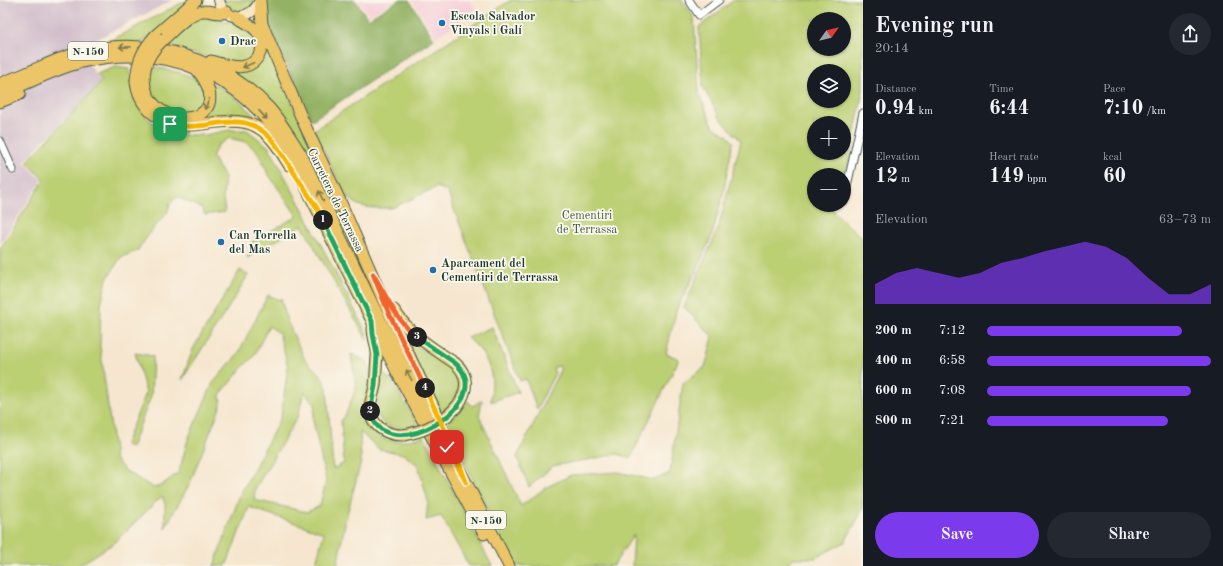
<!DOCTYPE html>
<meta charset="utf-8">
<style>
:root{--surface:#171b24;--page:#242831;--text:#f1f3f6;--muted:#9ea1a6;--accent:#7c3aed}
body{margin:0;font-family:"Old Standard TT",serif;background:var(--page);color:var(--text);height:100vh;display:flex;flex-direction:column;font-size:15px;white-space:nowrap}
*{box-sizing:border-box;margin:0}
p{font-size:13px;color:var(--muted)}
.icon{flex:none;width:22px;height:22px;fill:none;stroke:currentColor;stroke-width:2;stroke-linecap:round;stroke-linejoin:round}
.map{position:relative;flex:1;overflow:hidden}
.drawer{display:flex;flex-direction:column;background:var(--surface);width:360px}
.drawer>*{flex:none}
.needle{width:26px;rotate:56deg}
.controls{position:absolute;left:807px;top:12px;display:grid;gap:8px}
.controls a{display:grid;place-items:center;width:44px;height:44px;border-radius:50%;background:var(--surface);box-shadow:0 1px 3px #0004;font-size:20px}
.pin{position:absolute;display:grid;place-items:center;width:34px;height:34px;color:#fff;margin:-17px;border-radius:8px;box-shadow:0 2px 6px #0006}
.km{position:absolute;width:20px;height:20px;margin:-10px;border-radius:50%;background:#222;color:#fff;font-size:11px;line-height:20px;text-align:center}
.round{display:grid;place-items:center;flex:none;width:42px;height:42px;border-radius:21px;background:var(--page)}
.summary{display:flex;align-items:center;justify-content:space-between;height:68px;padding:0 12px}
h1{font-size:22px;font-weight:800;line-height:30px}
.metrics{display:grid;grid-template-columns:repeat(3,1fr);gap:6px;height:68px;padding:4px 12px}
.metrics div{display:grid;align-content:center}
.metrics b{font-size:20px;font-weight:800}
.metrics small{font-size:11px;font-weight:400}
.metrics p{font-size:11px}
.chart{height:112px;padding:8px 12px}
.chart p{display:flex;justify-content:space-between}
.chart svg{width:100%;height:72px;margin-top:4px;fill:var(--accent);opacity:.7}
.cta{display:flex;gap:8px;margin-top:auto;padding:8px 12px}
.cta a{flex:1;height:46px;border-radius:24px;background:var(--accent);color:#fff;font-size:16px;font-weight:800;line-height:46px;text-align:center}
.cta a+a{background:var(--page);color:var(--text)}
ul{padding:0 12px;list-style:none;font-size:13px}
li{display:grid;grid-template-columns:64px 48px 1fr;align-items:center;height:30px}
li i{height:10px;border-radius:5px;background:var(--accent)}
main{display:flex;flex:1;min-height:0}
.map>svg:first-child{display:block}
</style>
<main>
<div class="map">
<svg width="863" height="566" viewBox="0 0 863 566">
<rect width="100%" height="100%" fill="#fbf7ec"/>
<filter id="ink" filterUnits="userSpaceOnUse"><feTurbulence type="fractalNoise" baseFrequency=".025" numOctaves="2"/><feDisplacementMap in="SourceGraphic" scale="8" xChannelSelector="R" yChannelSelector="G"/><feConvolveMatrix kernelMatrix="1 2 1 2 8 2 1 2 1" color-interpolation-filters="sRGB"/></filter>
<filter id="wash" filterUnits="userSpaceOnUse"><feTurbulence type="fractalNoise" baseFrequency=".012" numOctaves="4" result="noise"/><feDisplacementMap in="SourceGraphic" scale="16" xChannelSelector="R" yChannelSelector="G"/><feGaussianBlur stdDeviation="0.9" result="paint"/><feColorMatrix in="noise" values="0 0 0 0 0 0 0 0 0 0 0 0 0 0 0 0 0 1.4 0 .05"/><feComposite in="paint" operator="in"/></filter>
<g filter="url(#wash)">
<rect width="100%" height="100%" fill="#f6e6cf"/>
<g fill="#f6cfd8">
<path d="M358 0H395L369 16Z"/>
<path d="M412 0H470L476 10 436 37Z"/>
</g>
<path fill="#d1bdca" d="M0 0H173L95 40 76 46 101 82 59 126 43 141 24 162 42 180 0 244Z"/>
<g fill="#bbcf73" stroke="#6d8654" fill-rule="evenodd">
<path d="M187 0H192L143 42 104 44Z"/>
<path d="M224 0H254C248 16 231 15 224 0Z"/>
<path d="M511 0H682L694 18 699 94 713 126 728 136 733 142 723 194 712 235 695 274 677 308 666 353 679 359 630 459 618 454 553 466 529 487 517 457 561 368 558 366 553 368 555 373 537 409 526 379 520 381 447 191 437 187 392 208H371L358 205 346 196 314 130Z"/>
<path d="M734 0H863V91L848 165 842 175H814V205H830L836 214 863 239V509L845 542 815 558H793L786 566H632L634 534 613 566H515L446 424 464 407 467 401 473 406 482 400 479 416 521 506 545 488 571 475 618 472 654 480 670 473 683 383 705 367 713 337 684 307 718 229 741 141 720 118 703 87 699 27ZM814 19H844V49H814ZM814 71H844V101H814ZM814 123H844V153H814Z"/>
<path d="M211 16 251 30 258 43 254 57 241 64 215 59 164 45 196 17Z"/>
<path d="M266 45 415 377 355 258 299 140 285 119 233 71H236Z"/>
<path d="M148 66C161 68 196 74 203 85 205 89 205 94 206 98L199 110 184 115 163 108 151 94Z"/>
<path d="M115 67 129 69 135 99 147 118 161 129 187 135H205L229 130H247L269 147 303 210 366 332 367 340 302 225 247 258 252 242 297 216 267 172 257 151 246 142 229 138 217 146 212 157 225 177 223 199 225 212 205 215 202 208 177 197 170 204 167 213 153 229 137 251 121 257 107 279 101 305 100 346 115 459 124 470 154 488 162 485 179 472 188 439 213 383 238 354 268 295 280 300 281 298 287 321 305 360 321 375 327 388 333 469 344 463 341 421 346 414 356 388 351 354 367 361C374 380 366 386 364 404 362 423 376 441 396 441 406 441 415 439 424 436L492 566H469L441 516 426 520 428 501 418 465 403 454 379 449 360 432 361 462 346 518 337 566H315L324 533 249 507 226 566H214L240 495 281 417 288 367 279 333 269 326 254 356 241 369 220 395 221 405 190 483 165 528V504L162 496 114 543 78 566H0V249L44 180 27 162 102 81 97 74ZM304 392 315 404 313 420 326 481 320 506 307 512 254 500 255 489 298 416Z"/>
<path d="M211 83C232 92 249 109 263 125L198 119Z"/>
<path d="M240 270 248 275 237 294 182 380 193 349Z"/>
<path d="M492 327 518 392 491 402C491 395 492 388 492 380 490 363 481 347 467 338Z"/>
<path d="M404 335C432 362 488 369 442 414Z"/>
<path d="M135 353 153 356 151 396 131 448 125 444 146 393Z"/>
<path d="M383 375H386L388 379 390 378 419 426C403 429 378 432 377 408 377 402 382 381 383 375Z"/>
</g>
<path fill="#94b265" stroke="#5a784c" d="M266 0H355L368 19 399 0H409L434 39 312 120 269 27Z"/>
</g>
<g filter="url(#ink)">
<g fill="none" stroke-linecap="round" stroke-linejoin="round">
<g stroke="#3f564b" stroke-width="9">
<g id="street">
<path d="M689 0 699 15 719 0"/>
<path d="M0 141 13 170"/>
<path d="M844 200 863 113"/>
</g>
</g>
<g stroke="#3f564b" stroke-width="12">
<path id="secondary" d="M219 0C225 23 252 21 260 0"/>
</g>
<g stroke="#3f564b" stroke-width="13">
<g id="primary">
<path d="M260 1 262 24 302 119 340 201 388 311 437 414"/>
<path d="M155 36 196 0"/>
<path d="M166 37C176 28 192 10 205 11 213 11 218 15 227 12"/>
<path d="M211 61C228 66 251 74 260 53 263 47 262 39 258 33 253 25 243 22 236 16"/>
<path d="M144 79C146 127 218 130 209 91 207 83 202 76 197 70"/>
<path d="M136 81C137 93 142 104 152 113 182 140 219 112 253 125 270 132 280 150 289 165"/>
<path d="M0 84C10 79 21 76 31 71 50 63 69 54 91 50 155 37 226 61 270 109 282 123 291 139 301 154L379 318 412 383 466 482 509 566"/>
<path d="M0 94C28 84 54 69 82 62 167 42 240 74 286 146L399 376 484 534"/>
<path d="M0 102 20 94"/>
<path d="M394 310C410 335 431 347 455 363 469 375 468 391 458 405"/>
<path d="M373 329C373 338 378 348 377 357 376 366 376 376 375 385 374 392 371 399 370 406 369 425 387 436 404 435"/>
</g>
</g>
<use href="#street" stroke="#fff" stroke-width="7"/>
<use href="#secondary" stroke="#f7e8c3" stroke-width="10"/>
<use href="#primary" stroke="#ecc569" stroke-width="11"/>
<g stroke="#3f564b" stroke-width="13" stroke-linecap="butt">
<g id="primary-bridge">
<path d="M144 79C144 60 153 49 166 37"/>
<path d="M136 81C137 62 143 49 155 36"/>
<path d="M404 435C425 431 444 422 458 405"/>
</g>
</g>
<use href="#primary-bridge" stroke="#ecc569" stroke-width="11"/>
</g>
<defs><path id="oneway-shaft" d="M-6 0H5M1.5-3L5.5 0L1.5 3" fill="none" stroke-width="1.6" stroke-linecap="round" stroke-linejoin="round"/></defs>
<g stroke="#7b7a4c">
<use href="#oneway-shaft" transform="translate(125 47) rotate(179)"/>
<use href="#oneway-shaft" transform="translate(248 65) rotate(157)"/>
<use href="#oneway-shaft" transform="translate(207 104) rotate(114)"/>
<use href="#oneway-shaft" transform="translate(263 115) rotate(47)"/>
<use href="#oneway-shaft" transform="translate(321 196) rotate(-115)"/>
<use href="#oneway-shaft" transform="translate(409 375) rotate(-117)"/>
</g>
</g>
<g fill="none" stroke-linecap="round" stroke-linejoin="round" filter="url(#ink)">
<g stroke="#fff" stroke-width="8">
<path id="split-1" d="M170 124C211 135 243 101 276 145L317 208 323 220"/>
</g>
<g stroke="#fff" stroke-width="8">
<path id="split-2" d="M323 220 372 321 373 334 377 355 375 386 370 411"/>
</g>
<g stroke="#fff" stroke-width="8">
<path id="split-3" d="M370 411C384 471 502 403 455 363L417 337"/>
</g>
<g stroke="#fff" stroke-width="8">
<path id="split-4" d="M417 337C397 322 386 295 373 274L388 311 425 388"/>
</g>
<g stroke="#fff" stroke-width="8">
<path id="split-5" d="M425 388 456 454 466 482 447 447"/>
</g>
<use href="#split-1" stroke="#f5b400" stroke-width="5"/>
<use href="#split-2" stroke="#22a559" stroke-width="5"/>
<use href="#split-3" stroke="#22a559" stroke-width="5"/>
<use href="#split-4" stroke="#f0652b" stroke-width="5"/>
<use href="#split-5" stroke="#f5b400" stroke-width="5"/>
</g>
<g fill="#1f6fb2" stroke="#fbf7ec" stroke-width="1.5">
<circle cx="442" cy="23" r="4"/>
<circle cx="222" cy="41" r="4"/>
<circle cx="221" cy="242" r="4"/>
<circle cx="433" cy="270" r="4"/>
</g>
<g text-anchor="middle" stroke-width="3.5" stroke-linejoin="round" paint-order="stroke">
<g fill="#fbf7ec" stroke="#61756b" stroke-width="1">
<rect x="68" y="42" width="40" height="18" rx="3"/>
<rect x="466" y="511" width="40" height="18" rx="3"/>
</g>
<g font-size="11" font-weight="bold" fill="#1f3d34">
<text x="88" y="55">N-150</text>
<text x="486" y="524">N-150</text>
</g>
<g font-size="12" font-weight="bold" fill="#1f3d34" stroke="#fbf7ec" text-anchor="start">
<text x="450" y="20">Escola Salvador<tspan x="450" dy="14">Vinyals i Galí</tspan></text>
<text x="230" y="45">Drac</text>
<text x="229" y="239">Can Torrella<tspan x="229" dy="14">del Mas</tspan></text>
<text x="441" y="267">Aparcament del<tspan x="441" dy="14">Cementiri de Terrassa</tspan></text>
</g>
<g font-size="12" fill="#1f3d34" stroke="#fbf7ec">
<text transform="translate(336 200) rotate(64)" y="4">Carretera de Terrassa</text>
</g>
<g font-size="12" fill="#3e5a41" stroke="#fbf7ec">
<text x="587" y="219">Cementiri<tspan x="587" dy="14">de Terrassa</tspan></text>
</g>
</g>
</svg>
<div class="controls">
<a><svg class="needle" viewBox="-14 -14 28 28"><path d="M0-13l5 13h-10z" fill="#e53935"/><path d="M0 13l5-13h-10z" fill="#9ea1a6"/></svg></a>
<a><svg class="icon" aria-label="layers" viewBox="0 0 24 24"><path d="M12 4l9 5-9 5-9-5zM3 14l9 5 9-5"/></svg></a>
<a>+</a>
<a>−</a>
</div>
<div class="pin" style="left:170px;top:124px;background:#1e9e55"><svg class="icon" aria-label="arrive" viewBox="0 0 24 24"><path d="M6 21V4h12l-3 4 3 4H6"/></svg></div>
<div class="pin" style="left:447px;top:447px;background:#d93025"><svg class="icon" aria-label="check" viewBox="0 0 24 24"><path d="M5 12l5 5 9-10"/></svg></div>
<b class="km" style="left:323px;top:220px">1</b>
<b class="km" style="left:370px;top:411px">2</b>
<b class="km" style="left:417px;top:337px">3</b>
<b class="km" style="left:425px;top:388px">4</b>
</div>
<section class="drawer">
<div class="summary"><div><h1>Evening run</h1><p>20:14</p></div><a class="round"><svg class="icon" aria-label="share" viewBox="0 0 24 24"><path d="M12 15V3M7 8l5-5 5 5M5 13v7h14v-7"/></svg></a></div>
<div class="metrics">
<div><p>Distance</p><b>0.94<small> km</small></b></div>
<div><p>Time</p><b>6:44</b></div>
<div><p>Pace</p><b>7:10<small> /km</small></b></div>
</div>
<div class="metrics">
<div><p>Elevation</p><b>12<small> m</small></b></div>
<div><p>Heart rate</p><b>149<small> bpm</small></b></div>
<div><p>kcal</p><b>60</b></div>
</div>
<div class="chart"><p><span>Elevation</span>63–73 m</p>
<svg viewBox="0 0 160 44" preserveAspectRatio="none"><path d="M0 44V32L10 25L20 22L30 25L40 28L50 25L60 19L70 16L80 12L90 9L100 6L110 9L120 16L130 28L140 38L150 38L160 32V44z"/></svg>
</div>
<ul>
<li><b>200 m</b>7:12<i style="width:87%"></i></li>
<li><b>400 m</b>6:58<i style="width:100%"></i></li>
<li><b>600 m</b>7:08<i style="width:91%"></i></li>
<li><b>800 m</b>7:21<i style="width:81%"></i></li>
</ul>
<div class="cta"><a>Save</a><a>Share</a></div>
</section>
</main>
